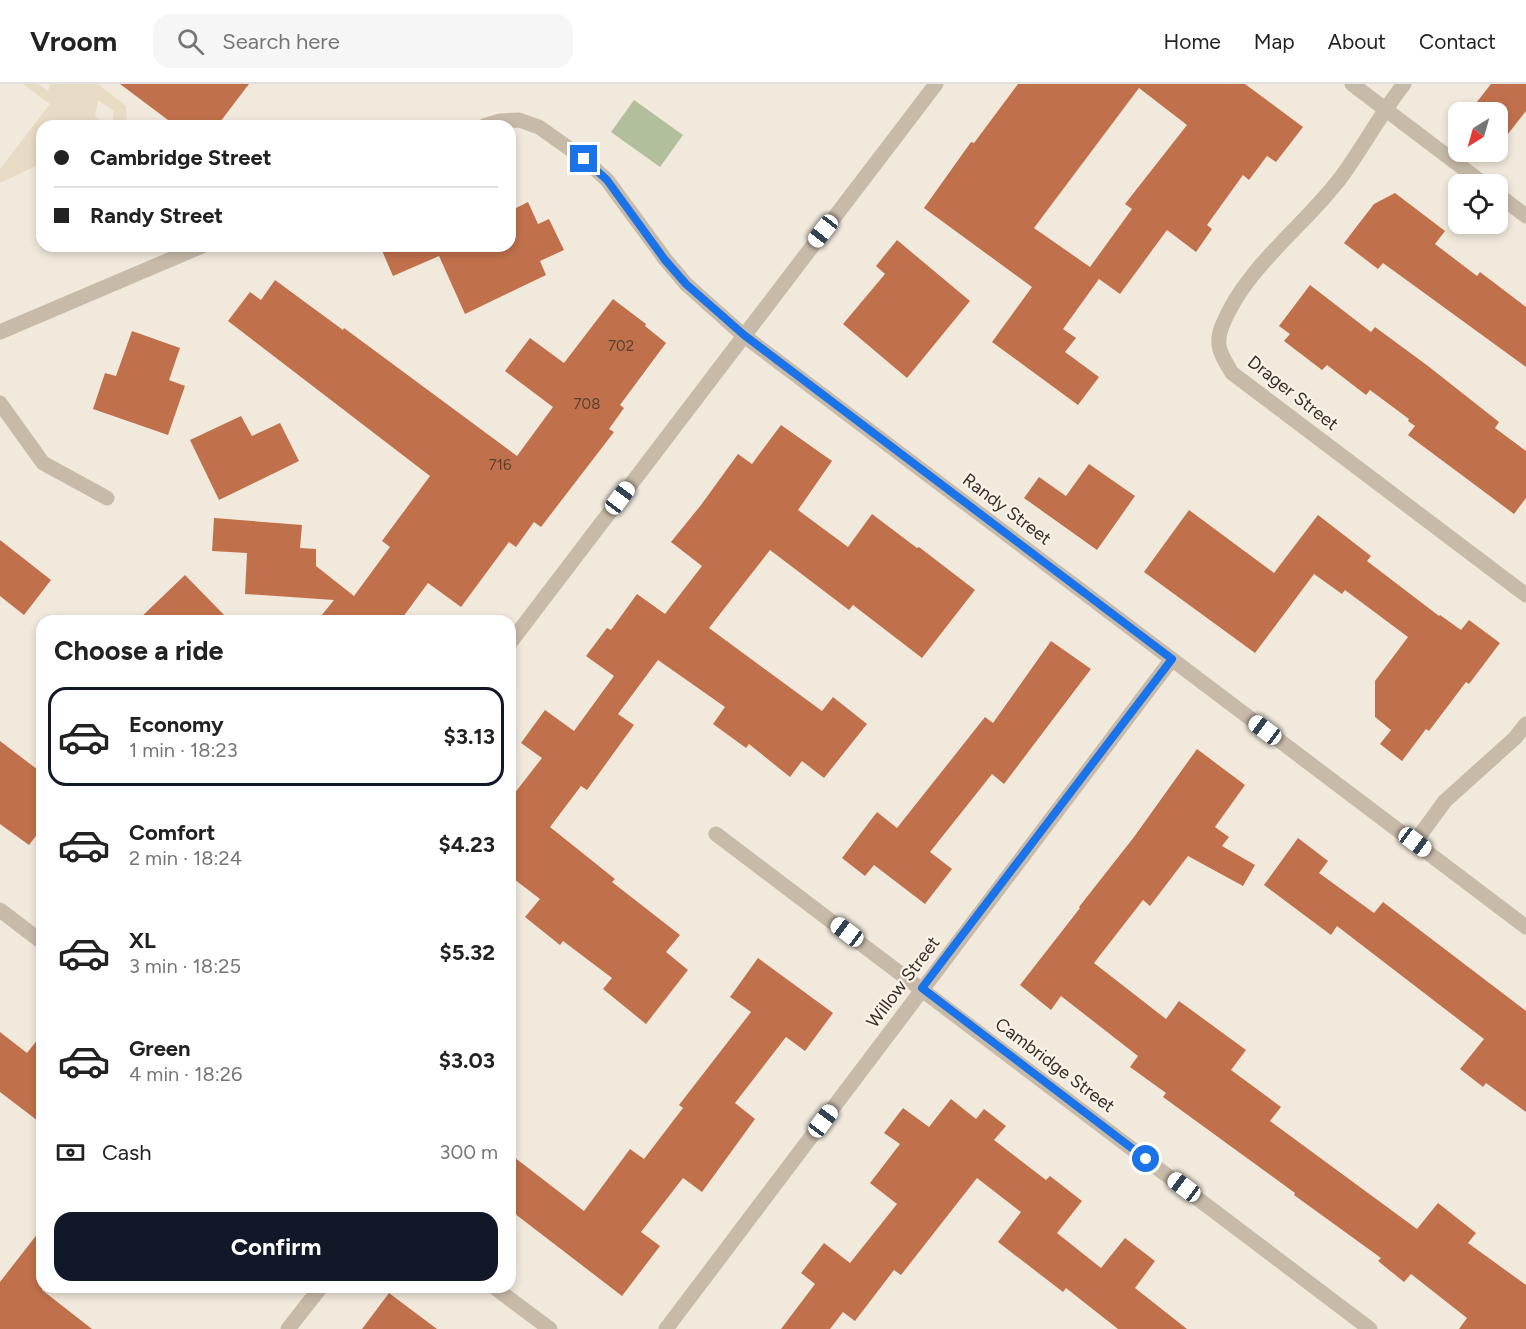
<!DOCTYPE html>
<meta charset="utf-8">
<style>
:root{--surface:#fff;--page:#f6f6f6;--text:#222;--muted:#767676;--line:#e0e0e0;--accent:#111827}
body{margin:0;font-family:Figtree,sans-serif;background:var(--page);color:var(--text);height:100vh;display:flex;flex-direction:column;font-size:22px;white-space:nowrap}
*{box-sizing:border-box;margin:0}
p{font-size:20px;color:var(--muted)}
.icon{flex:none;width:33px;height:33px;fill:none;stroke:currentColor;stroke-width:2;stroke-linecap:round;stroke-linejoin:round}
.map{position:relative;flex:1;overflow:hidden}
.details{position:absolute;left:36px;top:531px;width:480px;height:678px;display:flex;flex-direction:column;background:var(--surface);border-radius:18px;box-shadow:0 3px 9px #0003}
.details>*{flex:none}
.top-card{position:absolute;left:36px;top:36px;width:480px;height:132px;border-radius:18px;box-shadow:0 3px 9px #0003;display:grid;align-content:center;height:132px;padding:0 18px;background:var(--surface)}
.needle{width:39px;rotate:217deg}
.fabs{position:absolute;left:1448px;top:18px;display:grid;gap:12px}
.fabs a{display:grid;place-items:center;width:60px;height:60px;border-radius:12px;background:var(--surface);box-shadow:0 3px 9px #0003;font-size:30px}
.end{position:absolute;width:27px;height:27px;margin:-14px;border:8px solid #1a73e8;background:#fff;box-shadow:0 0 0 3px #fff}
.from{border-radius:50%}
.car{position:absolute;width:18px;height:36px;margin:-18px -9px;border-radius:8px;box-shadow:0 0 4px 2px #0007;background:linear-gradient(#fff 24%,#345 0 40%,#fff 0 76%,#345 0 86%,#fff 0)}
.top-card b{display:flex;align-items:center;gap:21px;height:57px;font-size:22px}
.top-card b+b{border-top:2px solid var(--line)}
.top-card i{width:15px;height:15px;background:var(--text)}
ul{padding:0;list-style:none}
li{display:flex;align-items:center;gap:18px;height:99px;margin:0 12px 9px;padding:0 6px;border:3px solid transparent;border-radius:18px}
li div{flex:1}
li b{display:block;font-size:22px}
li em{font-style:normal;font-weight:700}
li.active{border-color:var(--accent)}
li>.icon{width:54px;height:54px;stroke-width:1.5}
h2{padding:0 18px;font-size:27px;line-height:72px}
.pay{display:flex;align-items:center;gap:15px;height:66px;padding:0 18px;font-size:22px}
.pay p{margin-inline-start:auto}
.cta{display:flex;gap:12px;margin-top:auto;padding:12px 18px}
.cta a{flex:1;height:69px;border-radius:18px;background:var(--accent);color:#fff;font-size:24px;font-weight:700;line-height:69px;text-align:center}
header{display:flex;align-items:center;gap:36px;box-sizing:border-box;height:84px;padding:0 30px;background:var(--surface);border-bottom:2px solid var(--line)}
header strong{font-size:28px}
nav{display:flex;gap:33px;margin-inline-start:auto;font-size:21px}
.search{width:420px;height:54px;background:var(--page);display:flex;align-items:center;gap:15px;box-sizing:border-box;padding:0 21px;border-radius:18px;color:var(--muted);font-size:22px}
.map>svg:first-child{display:block}
.green{fill:#b1bf9d}
.plaza{fill:#e8dbc4}
.building{fill:#c0714b;fill-rule:evenodd}
.lines{fill:none;stroke-linecap:round;stroke-linejoin:round}
.minor{stroke:#c8baa9;stroke-width:15}
.route{stroke:#1a73e8;stroke-width:8}
.labels{text-anchor:middle;dominant-baseline:central;stroke-width:4.5;stroke-linejoin:round;paint-order:stroke}
.number-label{font-size:15px;fill:#583f31}
.street-label{font-size:18px;fill:#362e28;stroke:#f9f3e8}
</style>
<header>
<strong>Vroom</strong>
<div class="search"><svg class="icon" aria-label="search" viewBox="0 0 24 24"><circle cx="10" cy="10" r="6"/><path d="M15 15l6 6"/></svg>Search here</div>
<nav><a>Home</a><a>Map</a><a>About</a><a>Contact</a></nav>
</header>
<div class="map">
<svg width="1526" height="1245" viewBox="0 0 1526 1245">
<rect width="100%" height="100%" fill="#f1e9dc"/>
<path class="green" d="M634,16L683,51L660,83L611,48Z"/>
<path class="plaza" d="M23,0H38L48,7L50,0H98L126,22L127,42H112L114,27L98,16L95,32L107,42H42V79L0,99V85L50,20Z"/>
<path class="building" d="M120,0H249L217,42H176Z
M1018,0H1245L1303,43L1276,78L1267,72L1249,96L1243,91L1207,141L1212,145L1196,168L1167,146L1120,210L1099,195L1063,245L1076,254L1065,268L1099,293L1078,321L992,258L1032,203L924,124L971,58L974,59ZM1139,4L1187,41L1125,120L1132,125L1090,183L1034,144Z
M1491,0H1526V27L1497,64V28H1469Z
M1395,109L1445,147L1435,160L1477,192L1480,188L1526,223V283L1383,179L1378,185L1344,159L1374,120Z
M528,118L538,140L549,135L564,166L540,177L546,191L465,230L439,172L393,192L380,162H510V127Z
M897,156L970,217L907,294L843,240L885,190L876,182Z
M275,196L343,246L344,244L517,372L553,323L505,287L530,254L564,279L613,215L646,240L645,242L666,259L620,321L624,324L609,345L614,348L541,443L534,438L516,463L509,458L461,523L428,499L400,537H317L334,516L245,510L247,469L212,467L214,434L302,441L300,464L316,465V482L354,512L390,463L382,457L430,392L228,237L250,208L261,216Z
M1310,201L1371,248L1375,243L1428,282L1499,338L1495,344L1526,367V414L1514,430L1408,351L1415,342L1408,337L1409,335L1370,306L1366,311L1327,281L1322,286L1284,257L1290,250L1279,242Z
M132,247L180,264L169,296L185,302L168,351L93,325L105,289L116,292Z
M241,332L252,352L280,339L299,377L219,416L190,356Z
M781,341L832,377L798,426L848,463L872,430L917,464L919,463L975,506L922,574L853,521L849,526L770,466L709,544L822,627L833,613L867,640L824,694L802,677L790,693L749,660L746,664L713,640L725,623L658,576L618,630L634,641L587,706L581,702L550,743L615,795L612,798L680,851L666,868L688,886L646,940L603,905L612,894L563,857L560,861L525,833L540,815L510,792V715L542,674L521,659L545,626L574,647L614,592L586,572L607,544L611,546L637,510L665,530L702,482L671,458L701,421L738,370L752,380Z
M1089,380L1135,412L1097,466L1024,414L1039,393L1066,412Z
M1189,426L1274,489L1318,431L1371,472L1367,477L1439,532L1440,531L1461,546L1469,536L1500,559L1469,600L1466,598L1429,647L1426,645L1402,677L1380,660L1391,646L1375,633V597L1408,553L1345,506L1342,510L1314,490L1255,569L1144,488Z
M0,456L51,496L24,531L0,512Z
M185,491L230,537H137Z
M1051,557L1091,585L1004,700L992,690L930,768L952,785L925,820L874,781L865,792L842,774L877,728L897,744L985,633L993,639Z
M0,657L42,689V744L29,761L0,740Z
M1197,665L1245,701L1215,743L1229,753L1222,762L1255,781L1243,802L1188,772L1150,822L1143,816L1094,879L1166,935L1179,917L1246,966L1231,986L1281,1023L1270,1037L1417,1145L1438,1119L1476,1149L1468,1159L1526,1201V1245H1459L1467,1234L1411,1190L1404,1198L1378,1177L1381,1174L1294,1111L1295,1109L1163,1013L1166,1009L1130,983L1138,972L1061,912L1051,926L1020,901L1080,824L1079,823L1134,753Z
M1298,754L1328,777L1319,789L1374,829L1383,818L1526,927V1028L1486,999L1483,1003L1460,985L1484,955L1337,842L1331,851L1264,801Z
M758,874L833,929L805,967L786,953L735,1019L755,1035L702,1108L683,1094L641,1148L660,1162L622,1212L510,1126V1070L584,1127L630,1065L644,1075L683,1024L679,1021L751,928L730,913Z
M0,948L27,969L42,950V1040L0,1008Z
M951,1015L976,1035L984,1025L1006,1042L994,1056L1046,1096L1050,1092L1082,1117L1057,1149L1101,1184L1125,1154L1155,1177L1135,1204L1187,1245H1118L1066,1204L1063,1208L998,1158L1021,1128L977,1094L901,1191L894,1186L855,1237L843,1228L830,1245H781L815,1200L801,1189L824,1159L850,1179L897,1120L870,1099L900,1060L884,1049L903,1024L929,1043Z
M42,1144V1206L92,1245H0V1198Z
M389,1209L437,1245H362Z"/>
<g class="lines">
<path class="minor" d="M1352,0L1484,100
M1404,0C1381,29 1364,62 1342,92C1304,143 1246,182 1222,242C1214,262 1222,272 1232,289L1526,511
M484,42L500,37L519,36L539,43L584,75L607,96L665,175L686,200L743,251L1526,843
M1497,110L1526,132
M0,248L202,162
M0,319L43,379L107,414
M510,559L936,0
M716,750L1370,1245
M1415,758L1445,717L1515,654L1526,640
M0,826L42,858
M494,1203L550,1245
M288,1245L321,1203
M666,1245L1172,575"/>
</g>
<g class="lines">
<path class="route" d="M584,75L607,96L665,176L686,200L744,251L1172,575L922,904L1146,1075"/>
</g>
<g class="labels">
<g class="number-label">
<text x="621" y="262">702</text>
<text x="587" y="320">708</text>
<text x="500" y="381">716</text>
</g>
<g class="street-label">
<text transform="translate(1293 309) rotate(38)">Drager Street</text>
<text transform="translate(1007 425) rotate(37)">Randy Street</text>
<text transform="translate(903 898) rotate(-53)">Willow Street</text>
<text transform="translate(1055 981) rotate(37)">Cambridge Street</text>
</g>
</g>
</svg>
<div class="fabs">
<a><svg class="needle" viewBox="-14 -14 28 28"><path d="M0-13l5 13h-10z" fill="#e53935"/><path d="M0 13l5-13h-10z" fill="#767676"/></svg></a>
<a><svg class="icon" aria-label="locate" viewBox="0 0 24 24"><circle cx="12" cy="12" r="6"/><path d="M12 2v4M12 18v4M2 12h4M18 12h4"/></svg></a>
</div>
<i class="end from" style="left:1146px;top:1075px"></i>
<i class="end" style="left:584px;top:75px"></i>
<i class="car" style="left:823px;top:147px;rotate:218deg"></i>
<i class="car" style="left:620px;top:414px;rotate:37deg"></i>
<i class="car" style="left:1265px;top:646px;rotate:307deg"></i>
<i class="car" style="left:1415px;top:758px;rotate:127deg"></i>
<i class="car" style="left:847px;top:848px;rotate:307deg"></i>
<i class="car" style="left:823px;top:1037px;rotate:37deg"></i>
<i class="car" style="left:1184px;top:1103px;rotate:307deg"></i>
<div class="top-card">
<b><i class="from"></i>Cambridge Street</b>
<b><i></i>Randy Street</b>
</div>
<section class="details">
<h2>Choose a ride</h2>
<ul>
<li class="active"><svg class="icon" aria-label="car" viewBox="0 0 24 24"><path d="M5 17H2v-5l4-1 3-4h7l3 4 3 1v5h-3M9 17h6M6 11h13"/><circle cx="7" cy="17" r="2"/><circle cx="17" cy="17" r="2"/></svg><div><b>Economy</b><p>1 min · 18:23</p></div><em>$3.13</em></li>
<li><svg class="icon" aria-label="car" viewBox="0 0 24 24"><path d="M5 17H2v-5l4-1 3-4h7l3 4 3 1v5h-3M9 17h6M6 11h13"/><circle cx="7" cy="17" r="2"/><circle cx="17" cy="17" r="2"/></svg><div><b>Comfort</b><p>2 min · 18:24</p></div><em>$4.23</em></li>
<li><svg class="icon" aria-label="car" viewBox="0 0 24 24"><path d="M5 17H2v-5l4-1 3-4h7l3 4 3 1v5h-3M9 17h6M6 11h13"/><circle cx="7" cy="17" r="2"/><circle cx="17" cy="17" r="2"/></svg><div><b>XL</b><p>3 min · 18:25</p></div><em>$5.32</em></li>
<li><svg class="icon" aria-label="car" viewBox="0 0 24 24"><path d="M5 17H2v-5l4-1 3-4h7l3 4 3 1v5h-3M9 17h6M6 11h13"/><circle cx="7" cy="17" r="2"/><circle cx="17" cy="17" r="2"/></svg><div><b>Green</b><p>4 min · 18:26</p></div><em>$3.03</em></li>
</ul>
<div class="pay"><svg class="icon" aria-label="cash" viewBox="0 0 24 24"><path d="M3 7h18v10H3z"/><circle cx="12" cy="12" r="2"/></svg>Cash<p>300 m</p></div>
<div class="cta"><a>Confirm</a></div>
</section>
</div>
